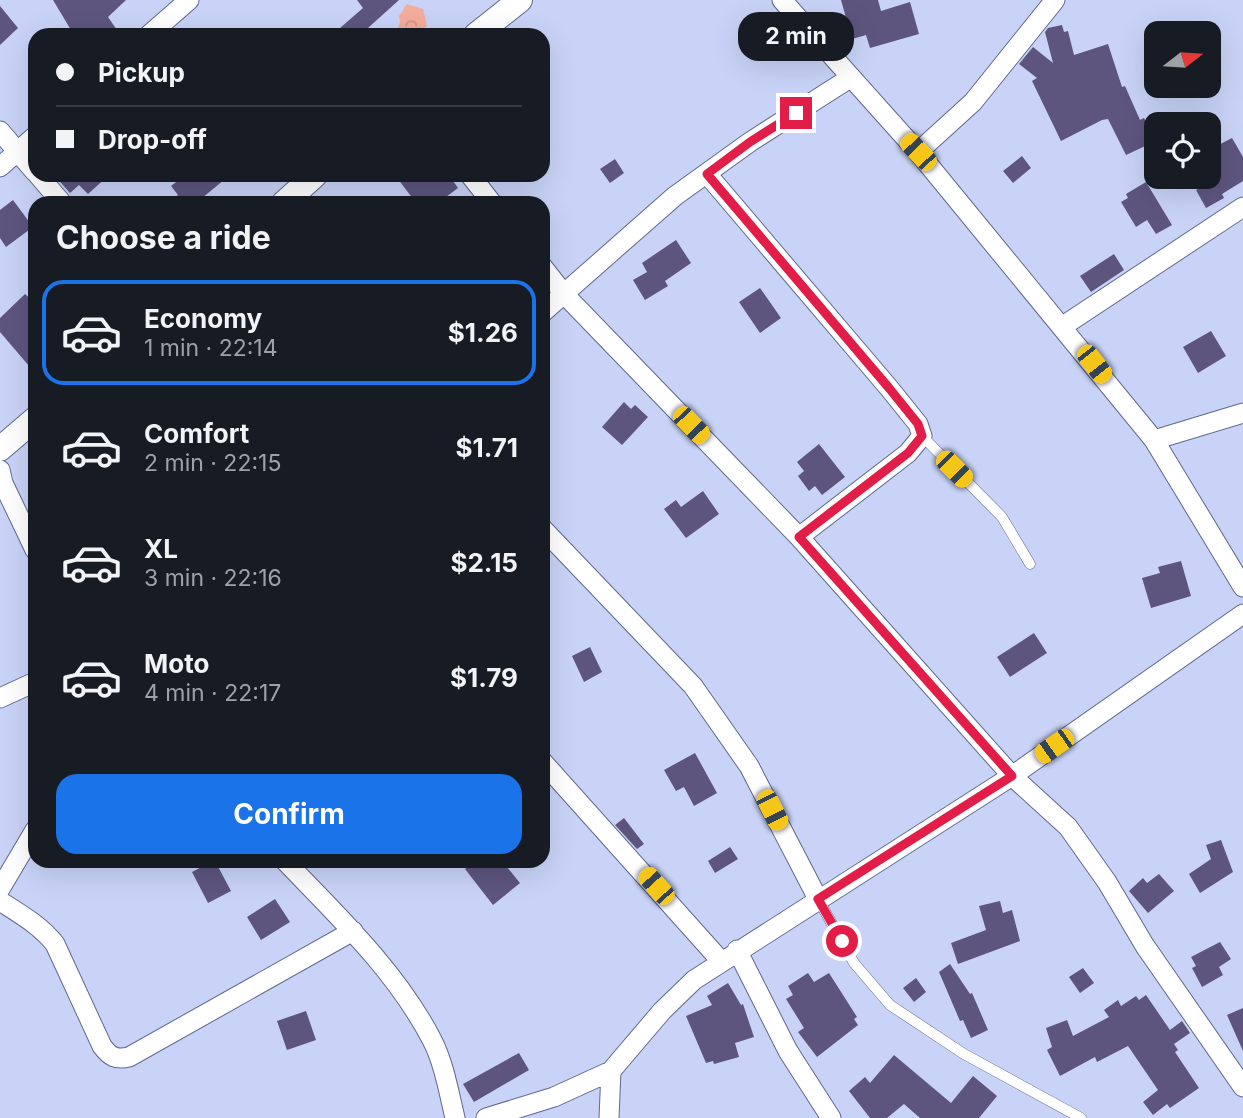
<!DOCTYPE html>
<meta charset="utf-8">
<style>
:root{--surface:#171b24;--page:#20242c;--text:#f1f3f6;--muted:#9ea1a6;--line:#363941;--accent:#1a73e8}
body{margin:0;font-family:Inter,sans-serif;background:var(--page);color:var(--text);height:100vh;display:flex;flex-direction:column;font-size:26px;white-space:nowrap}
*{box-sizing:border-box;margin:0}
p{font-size:23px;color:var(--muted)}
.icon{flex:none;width:38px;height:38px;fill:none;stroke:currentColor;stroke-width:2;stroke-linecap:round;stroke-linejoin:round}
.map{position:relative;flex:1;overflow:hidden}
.panel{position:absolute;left:28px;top:196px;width:522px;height:672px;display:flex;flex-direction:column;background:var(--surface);border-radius:21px;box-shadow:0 7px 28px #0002}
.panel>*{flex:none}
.banner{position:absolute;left:28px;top:28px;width:522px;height:154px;border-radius:21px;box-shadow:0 7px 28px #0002;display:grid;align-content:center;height:154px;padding:0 28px;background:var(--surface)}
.needle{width:46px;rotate:73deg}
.controls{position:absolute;left:1144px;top:21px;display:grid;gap:14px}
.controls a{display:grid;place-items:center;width:77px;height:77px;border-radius:14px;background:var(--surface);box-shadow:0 7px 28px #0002;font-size:35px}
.end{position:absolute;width:32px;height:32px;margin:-16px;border:9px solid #e11d48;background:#fff;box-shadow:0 0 0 4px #fff}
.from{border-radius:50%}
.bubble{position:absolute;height:49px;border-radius:21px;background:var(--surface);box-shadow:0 7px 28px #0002;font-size:23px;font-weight:700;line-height:49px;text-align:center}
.car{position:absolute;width:21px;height:42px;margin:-21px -10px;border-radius:9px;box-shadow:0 0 5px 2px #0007;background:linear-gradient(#f5c518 24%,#345 0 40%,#f5c518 0 76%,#345 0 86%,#f5c518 0)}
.banner b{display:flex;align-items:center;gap:24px;height:66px;font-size:26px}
.banner b+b{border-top:2px solid var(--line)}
.banner i{width:18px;height:18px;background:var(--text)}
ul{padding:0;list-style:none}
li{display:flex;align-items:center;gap:21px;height:105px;margin:0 14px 10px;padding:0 14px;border:4px solid transparent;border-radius:21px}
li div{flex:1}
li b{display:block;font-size:26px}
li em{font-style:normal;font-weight:700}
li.active{border-color:var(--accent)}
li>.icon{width:63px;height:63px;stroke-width:1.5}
h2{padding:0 28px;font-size:32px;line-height:84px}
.cta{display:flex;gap:14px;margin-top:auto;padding:14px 28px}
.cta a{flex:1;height:80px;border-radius:21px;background:var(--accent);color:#fff;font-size:28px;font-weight:700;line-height:80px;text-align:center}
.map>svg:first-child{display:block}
.forest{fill:url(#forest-crowns)}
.building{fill:#5d557e}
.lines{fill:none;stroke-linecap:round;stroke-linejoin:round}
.service-casing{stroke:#5e6991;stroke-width:11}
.minor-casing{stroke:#5e6991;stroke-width:21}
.tertiary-casing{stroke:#5e6991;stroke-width:26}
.service{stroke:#fff;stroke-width:10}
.minor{stroke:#fff;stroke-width:19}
.tertiary{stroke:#fff;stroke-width:24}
.route{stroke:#e11d48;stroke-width:9}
</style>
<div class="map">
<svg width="1243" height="1118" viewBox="0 0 1243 1118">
<defs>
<pattern id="forest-crowns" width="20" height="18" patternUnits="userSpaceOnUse" patternTransform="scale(1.75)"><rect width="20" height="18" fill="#f4ac9d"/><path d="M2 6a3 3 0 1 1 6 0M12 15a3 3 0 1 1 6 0" fill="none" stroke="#d19488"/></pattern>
</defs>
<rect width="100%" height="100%" fill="#c8d3f7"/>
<path class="forest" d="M407,4L423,9L427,26L414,35H395L400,22L399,16Z"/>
<path class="building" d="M53,0H126L108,17L117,30L110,35H74Z
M357,0H399L368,28L374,35H332L363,8Z
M841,0H878L881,11L910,2L919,34L870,48L866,35L852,39Z
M0,6L18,28L0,45Z
M1062,25L1064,32L1068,31L1074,55L1108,44L1122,87L1125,86L1140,120L1144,118L1156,141L1126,155L1108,119L1102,120L1061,141L1032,81L1037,78L1019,64L1033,47L1053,63L1045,32L1048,28Z
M1232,138L1243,157V181L1222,194L1224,198L1206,208L1196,190L1218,178L1209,162V150Z
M1022,156L1031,168L1013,183L1003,171Z
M615,159L624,173L610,183L600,169Z
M54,175H109L88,194L79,185L70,193Z
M185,175H230L196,203H167L178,195L171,186Z
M395,175H449L458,188L438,203H416Z
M1146,182L1172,225L1156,234L1147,220L1136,227L1121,202L1128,198L1126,194Z
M13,200L33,227L6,247L0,238V210Z
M676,240L691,263L665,281L668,286L645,300L633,280L647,272L642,263Z
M1114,254L1124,270L1091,292L1080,276Z
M760,288L781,318L760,333L739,302Z
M25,294L35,303V373L0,332V318Z
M1211,331L1226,356L1198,373L1183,347Z
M624,402L631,409L635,405L648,417L622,445L602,427Z
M819,444L845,477L822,495L815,486L809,491L798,476L804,471L797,462Z
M703,491L719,514L686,538L664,509L676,500L681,507Z
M1181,561L1191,596L1151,608L1142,578L1160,573L1158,567Z
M1034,633L1047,653L1010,677L997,657Z
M590,647L602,672L584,682L572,656Z
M695,753L717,793L694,806L684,787L676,791L664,770Z
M624,818L644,844L637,849L615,825Z
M1221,840L1233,872L1200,893L1189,874L1211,859L1206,845Z
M730,847L738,859L715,873L708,861Z
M213,861H215L231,891L208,903L192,872Z
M475,861H502L520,883L493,905L465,869Z
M1159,874L1174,891L1148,913L1129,891L1143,878L1147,883Z
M275,899L290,922L261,940L247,917Z
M1000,901L1003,913L1012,910L1020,941L958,964L951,943L986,930L979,906Z
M1220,942L1231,959L1219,967L1223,975L1202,987L1192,968L1196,966L1191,957Z
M950,964L970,994L972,993L988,1030L971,1038L963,1020L960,1021L939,972Z
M1083,968L1094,983L1080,993L1069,977Z
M808,973L814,982L829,973L857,1017L854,1019L858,1025L817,1057L798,1032L804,1028L786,999L793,995L788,986Z
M916,978L926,992L914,1002L903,988Z
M728,983L741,1005L743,1004L754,1037L735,1043L739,1057L714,1064L713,1061L706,1063L686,1016L712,1005L707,996Z
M1146,995L1170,1030L1182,1021L1190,1033L1174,1044L1178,1050L1175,1052L1199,1088L1170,1108L1167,1104L1153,1115L1143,1102L1158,1090L1128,1046L1097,1062L1095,1057L1060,1076L1047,1050L1052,1047L1046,1028L1067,1020L1073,1036L1109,1017L1104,1010L1118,1000L1121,1006L1136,996L1139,1000Z
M1243,1008V1051L1227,1015Z
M306,1011L316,1040L287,1050L277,1021Z
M519,1053L529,1070L474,1102L463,1084Z
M894,1055L951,1103L973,1076L997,1096L979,1118H920L904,1104L887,1118H870L849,1091L865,1077L870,1083Z"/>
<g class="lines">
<g class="service-casing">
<path id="service" d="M922,436L1002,517L1030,564
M818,899L854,963L890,1005L964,1054L1081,1118"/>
</g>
<g class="minor-casing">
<path id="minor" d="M782,0L918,152L1154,440L1243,587
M149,35L189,0
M0,131L35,172
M918,152L973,102L1055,0
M0,167L35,136
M707,174L889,388L918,424L922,436L908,453L799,537
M38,175L62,203
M470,175L492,203
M542,266L564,294L799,537L1012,776L1068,827L1107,882L1145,946L1243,1087
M542,313L675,196L750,142L850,78
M1063,326L1243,207
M1154,440L1243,413
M0,470L3,483L35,550
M542,528L693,686L749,766L818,899
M0,698L35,682
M542,761L721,961
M285,861C337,915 397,972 432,1040C444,1063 449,1093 455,1118
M0,889L35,830
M0,901C20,914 40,925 55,944L102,1046C110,1057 116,1060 129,1057L353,931
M737,950L788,1051L831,1118
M486,1118L554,1097L611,1071L662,1011L694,980L1012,776L1243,614
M609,1118L611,1071"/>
</g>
<g class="tertiary-casing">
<path id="tertiary" d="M476,35L520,0
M284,203L315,175
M0,449L35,419"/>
</g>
<use href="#service" class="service"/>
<use href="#minor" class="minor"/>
<use href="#tertiary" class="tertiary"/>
</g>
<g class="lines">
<path class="route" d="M796,113L750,142L707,174L889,388L918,424L922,436L908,453L799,537L1012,776L818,899L842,941"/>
</g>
</svg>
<div class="controls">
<a><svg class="needle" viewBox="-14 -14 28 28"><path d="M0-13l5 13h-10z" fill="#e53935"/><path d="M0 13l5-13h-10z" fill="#9ea1a6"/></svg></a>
<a><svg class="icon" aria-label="locate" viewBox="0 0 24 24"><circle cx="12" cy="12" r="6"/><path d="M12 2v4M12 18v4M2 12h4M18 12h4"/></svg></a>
</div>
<i class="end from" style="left:842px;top:941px"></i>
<i class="end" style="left:796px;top:113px"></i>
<div class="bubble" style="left:738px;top:12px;width:116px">2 min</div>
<i class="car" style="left:918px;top:152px;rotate:317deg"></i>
<i class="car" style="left:1094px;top:364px;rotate:142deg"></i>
<i class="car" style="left:691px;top:425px;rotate:136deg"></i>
<i class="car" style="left:954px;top:469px;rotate:135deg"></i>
<i class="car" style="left:1054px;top:746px;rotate:235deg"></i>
<i class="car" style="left:772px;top:810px;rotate:153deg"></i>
<i class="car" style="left:656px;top:886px;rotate:318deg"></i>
<div class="banner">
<b><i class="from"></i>Pickup</b>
<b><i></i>Drop-off</b>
</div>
<section class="panel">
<h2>Choose a ride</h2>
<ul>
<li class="active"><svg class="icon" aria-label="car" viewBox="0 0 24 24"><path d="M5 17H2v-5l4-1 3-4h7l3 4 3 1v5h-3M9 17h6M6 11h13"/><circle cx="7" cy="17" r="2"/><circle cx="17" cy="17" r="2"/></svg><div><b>Economy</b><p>1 min · 22:14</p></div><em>$1.26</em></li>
<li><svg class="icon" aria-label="car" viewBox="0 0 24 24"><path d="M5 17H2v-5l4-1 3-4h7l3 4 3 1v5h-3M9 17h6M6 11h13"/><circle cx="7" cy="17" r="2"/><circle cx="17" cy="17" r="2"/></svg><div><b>Comfort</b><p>2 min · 22:15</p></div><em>$1.71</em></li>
<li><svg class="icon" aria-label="car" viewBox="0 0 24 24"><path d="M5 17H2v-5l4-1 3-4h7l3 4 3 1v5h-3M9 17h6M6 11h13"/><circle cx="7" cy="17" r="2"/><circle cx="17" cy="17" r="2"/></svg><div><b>XL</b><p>3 min · 22:16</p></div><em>$2.15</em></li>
<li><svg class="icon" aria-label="car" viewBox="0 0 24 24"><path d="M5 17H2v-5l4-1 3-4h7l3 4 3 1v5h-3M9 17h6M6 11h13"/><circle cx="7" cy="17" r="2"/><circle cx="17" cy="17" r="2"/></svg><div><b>Moto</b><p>4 min · 22:17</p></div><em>$1.79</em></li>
</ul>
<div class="cta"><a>Confirm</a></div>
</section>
</div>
